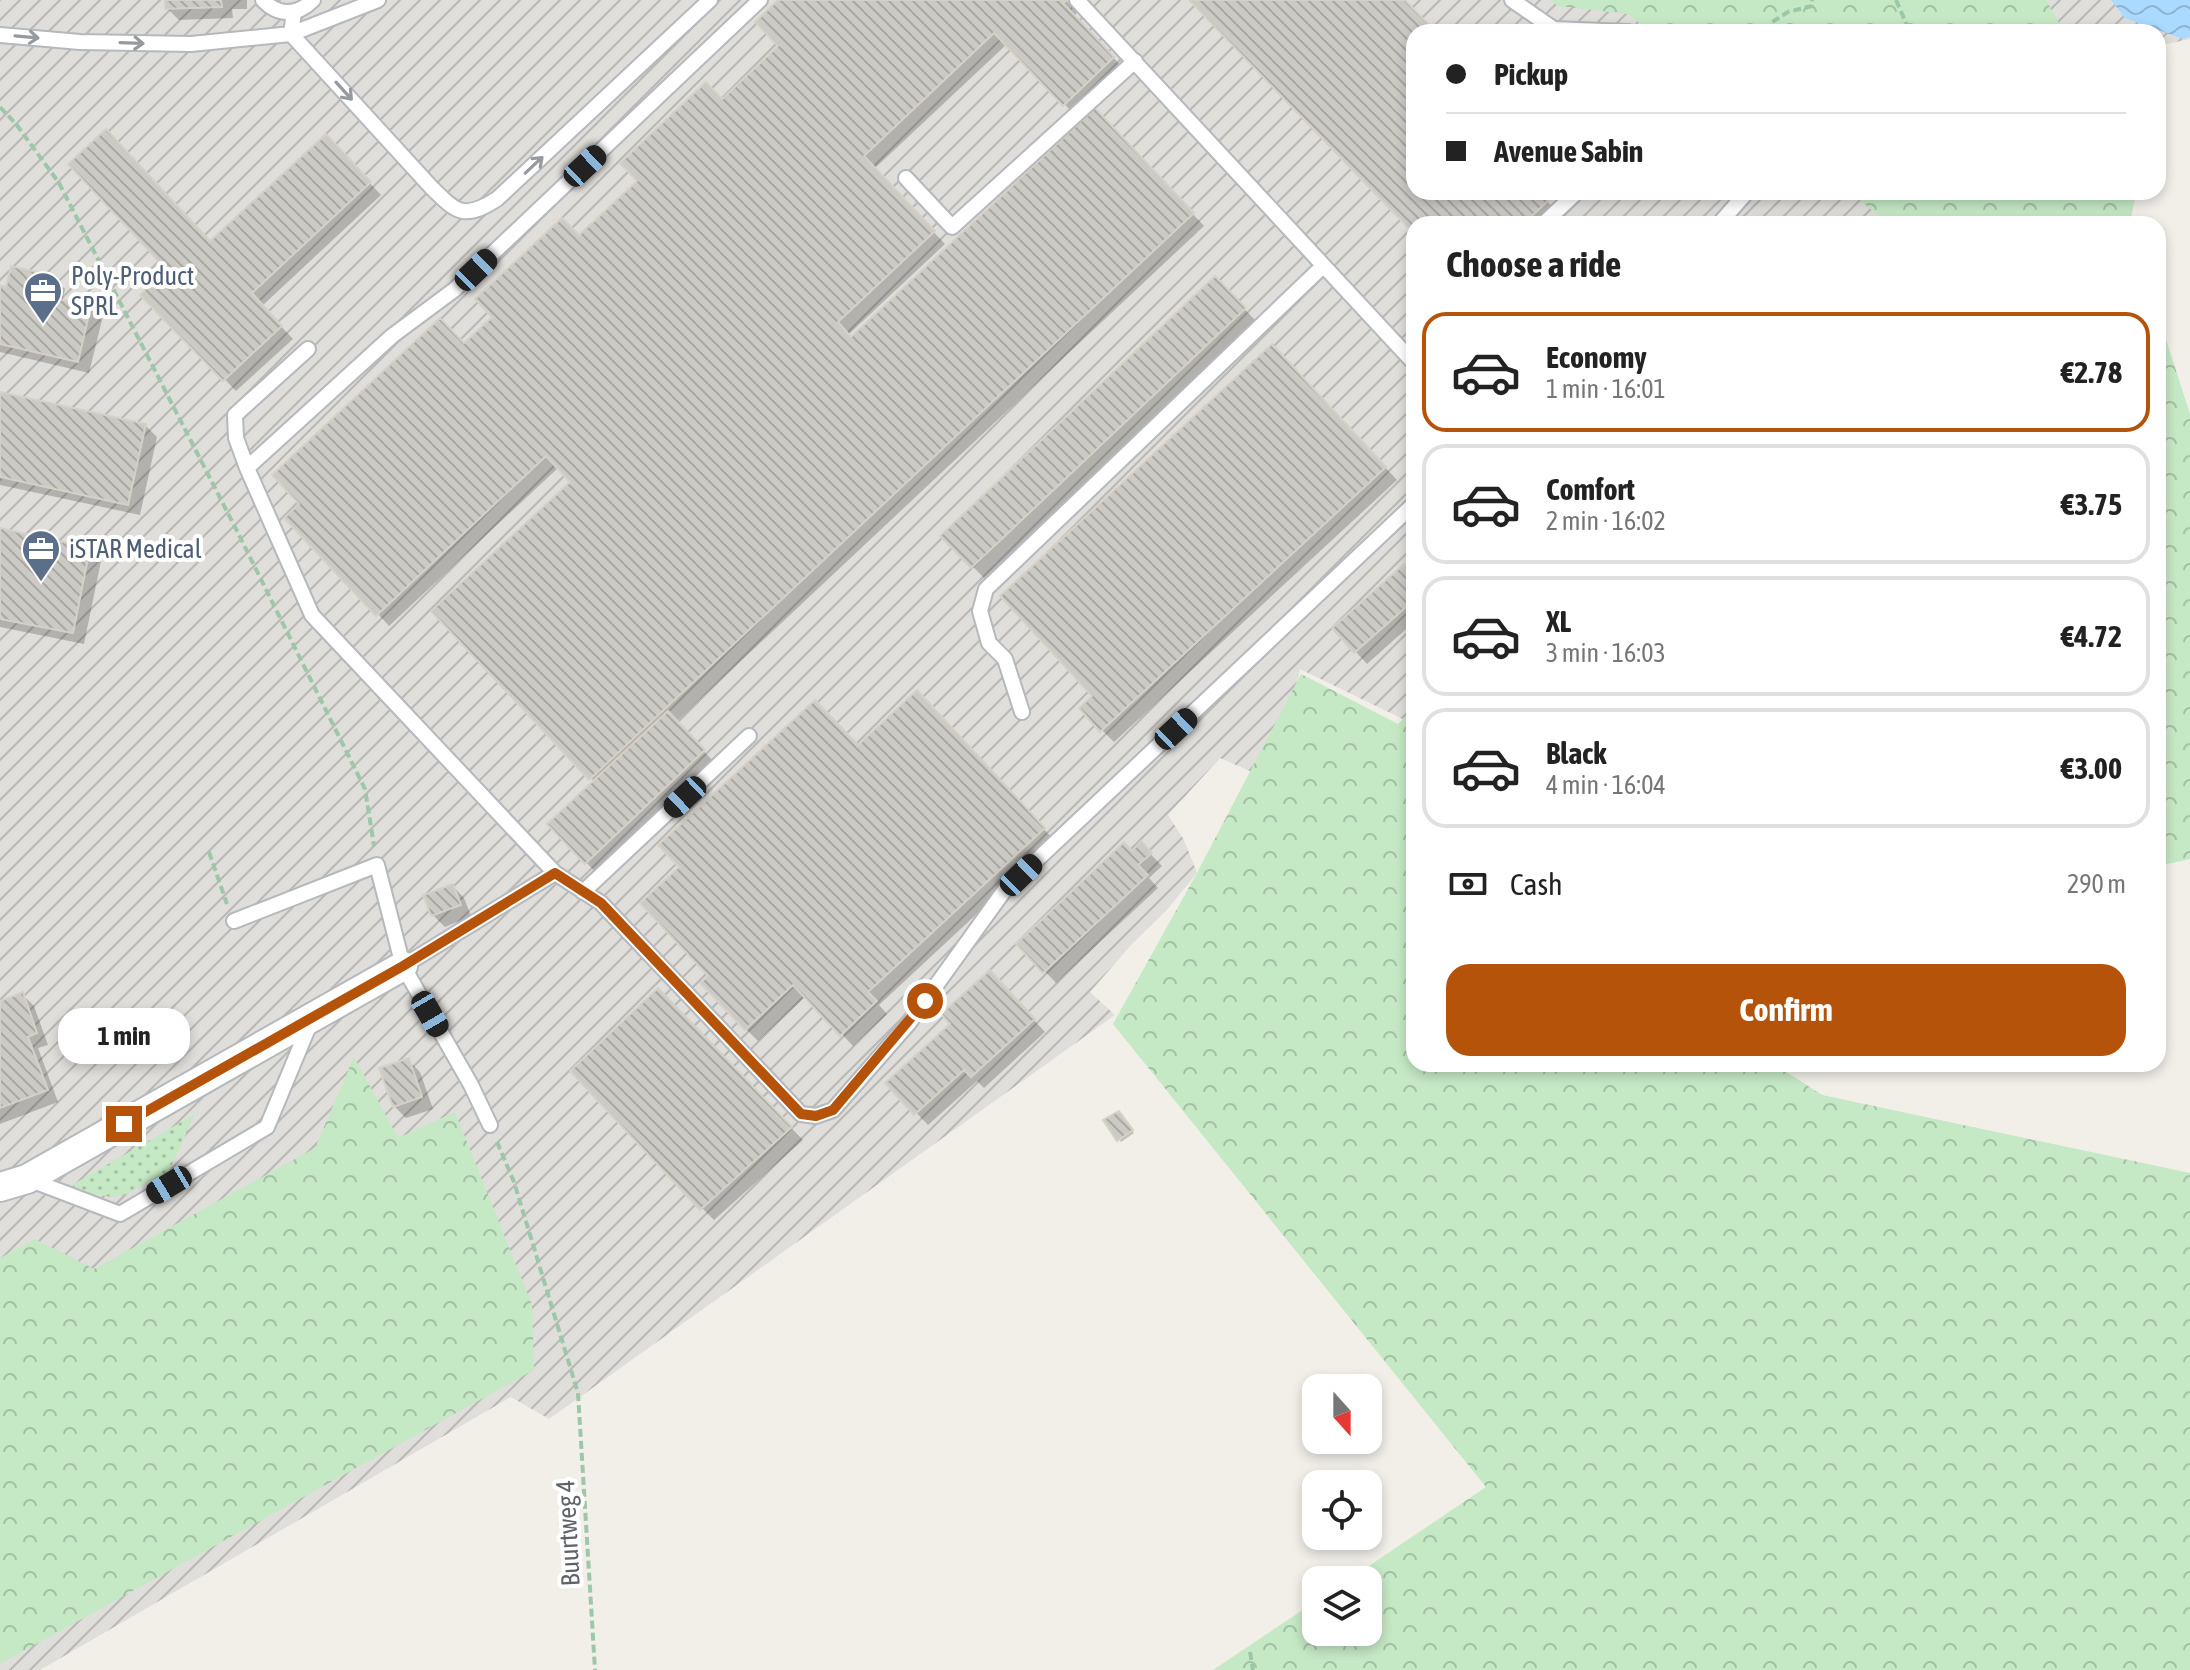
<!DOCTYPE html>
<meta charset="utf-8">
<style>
:root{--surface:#fff;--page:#f2f2f2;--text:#222;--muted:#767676;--line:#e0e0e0;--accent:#b45309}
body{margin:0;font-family:"Asap Condensed",sans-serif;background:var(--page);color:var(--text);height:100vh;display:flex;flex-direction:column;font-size:30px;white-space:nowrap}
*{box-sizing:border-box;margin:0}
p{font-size:26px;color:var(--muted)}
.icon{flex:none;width:44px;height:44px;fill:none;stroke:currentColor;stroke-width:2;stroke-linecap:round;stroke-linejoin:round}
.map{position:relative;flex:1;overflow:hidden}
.panel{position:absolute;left:1406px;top:216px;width:760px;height:856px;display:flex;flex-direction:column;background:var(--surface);border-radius:24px;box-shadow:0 4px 12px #0003}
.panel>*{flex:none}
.banner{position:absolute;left:1406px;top:24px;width:760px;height:176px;border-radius:24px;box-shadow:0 4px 12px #0003;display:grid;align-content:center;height:176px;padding:0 40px;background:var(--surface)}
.needle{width:52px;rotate:159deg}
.tools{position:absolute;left:1302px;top:1374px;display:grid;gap:16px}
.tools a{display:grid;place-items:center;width:80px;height:80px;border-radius:16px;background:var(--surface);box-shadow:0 4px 12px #0003;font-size:40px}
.end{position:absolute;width:36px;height:36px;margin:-18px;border:10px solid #b45309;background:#fff;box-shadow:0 0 0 4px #fff}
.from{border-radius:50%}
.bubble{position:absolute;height:56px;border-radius:24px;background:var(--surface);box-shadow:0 4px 12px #0003;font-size:26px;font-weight:700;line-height:56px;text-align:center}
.car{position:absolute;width:24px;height:48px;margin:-24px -12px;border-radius:10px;box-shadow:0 0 6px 2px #0007;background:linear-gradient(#222 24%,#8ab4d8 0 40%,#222 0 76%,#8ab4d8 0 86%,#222 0)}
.banner b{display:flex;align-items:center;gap:28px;height:76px;font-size:30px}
.banner b+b{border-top:2px solid var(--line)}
.banner i{width:20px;height:20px;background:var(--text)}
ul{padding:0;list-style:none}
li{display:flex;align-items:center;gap:24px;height:120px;margin:0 16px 12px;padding:0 24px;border:4px solid var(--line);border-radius:24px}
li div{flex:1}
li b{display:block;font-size:30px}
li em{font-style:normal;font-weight:700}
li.selected{border-color:var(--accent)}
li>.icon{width:72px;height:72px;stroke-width:1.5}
h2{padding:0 40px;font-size:36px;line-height:96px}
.pay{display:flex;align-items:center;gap:20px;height:88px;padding:0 40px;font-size:30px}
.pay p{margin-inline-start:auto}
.primary-button{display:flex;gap:16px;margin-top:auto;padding:16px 40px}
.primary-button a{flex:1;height:92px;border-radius:24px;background:var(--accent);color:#fff;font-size:32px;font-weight:700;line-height:92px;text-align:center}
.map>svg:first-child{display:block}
.industrial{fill:url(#industrial-furrows)}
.grass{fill:url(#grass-dots)}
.forest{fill:url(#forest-crowns)}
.water{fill:url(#water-waves)}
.shadow{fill:#0003}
.building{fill:url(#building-back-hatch);stroke:#d6d1c6;stroke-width:2}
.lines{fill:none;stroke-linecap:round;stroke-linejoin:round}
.service-casing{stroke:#b5b8bc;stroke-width:18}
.minor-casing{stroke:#b5b8bc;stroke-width:32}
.path{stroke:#9cc7a9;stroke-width:4;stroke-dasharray:8 4;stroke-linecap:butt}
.service{stroke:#fff;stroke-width:14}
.minor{stroke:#fff;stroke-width:28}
.oneway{stroke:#979a9d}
.route{stroke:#b45309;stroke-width:10}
.labels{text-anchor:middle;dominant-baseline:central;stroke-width:8;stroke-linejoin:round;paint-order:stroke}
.service-label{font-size:26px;fill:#4e5e75;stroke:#fff;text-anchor:start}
.street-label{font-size:26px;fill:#5f6368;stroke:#fff}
</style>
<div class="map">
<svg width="2190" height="1670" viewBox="0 0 2190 1670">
<defs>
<pattern id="industrial-furrows" width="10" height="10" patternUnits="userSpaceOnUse" patternTransform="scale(2)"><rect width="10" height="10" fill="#e0deda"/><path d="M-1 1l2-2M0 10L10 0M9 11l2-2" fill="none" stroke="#b9b8b5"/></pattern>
<pattern id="grass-dots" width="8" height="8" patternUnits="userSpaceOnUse" patternTransform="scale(2)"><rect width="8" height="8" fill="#c5e8c5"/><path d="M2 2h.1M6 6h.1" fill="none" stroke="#a3c0a4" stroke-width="1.8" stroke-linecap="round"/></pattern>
<pattern id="forest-crowns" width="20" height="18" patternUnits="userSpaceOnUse" patternTransform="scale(2)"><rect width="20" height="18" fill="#c5e8c5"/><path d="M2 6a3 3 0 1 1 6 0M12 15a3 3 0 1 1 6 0" fill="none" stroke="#a3c0a4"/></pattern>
<pattern id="water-waves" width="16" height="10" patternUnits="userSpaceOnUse" patternTransform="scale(2)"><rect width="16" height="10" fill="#aadaff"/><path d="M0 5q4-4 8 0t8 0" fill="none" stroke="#8eb4d2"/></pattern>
<pattern id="building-back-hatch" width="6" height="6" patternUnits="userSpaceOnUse" patternTransform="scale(2)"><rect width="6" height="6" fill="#cccac5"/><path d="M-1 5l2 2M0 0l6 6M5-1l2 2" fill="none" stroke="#a9a8a4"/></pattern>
</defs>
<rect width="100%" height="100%" fill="#f1efe8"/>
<path class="industrial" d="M0,0H2190V39L2158,46V32H1414V192H1916L1878,224H1414L1413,724L1300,669L1275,782L1220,758L1168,815L1184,840L1197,873L1166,911L1132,944L1090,992L1115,1015L549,1419L511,1397L40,1670H0Z"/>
<path class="grass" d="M195,1114L169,1171L125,1195L113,1197L91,1194L72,1185Z"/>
<path class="forest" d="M1551,0H2046L2064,32H1651L1628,14L1558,6Z
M1850,192H2136L2130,224H1874L1880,217Z
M2158,315L2190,414V859L2158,866Z
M1301,674L1398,724L1414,708V1064H1774L1822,1095L2190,1173V1670H1213L1316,1601V1632H1368V1580H1348L1486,1487L1113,1024L1197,873Z
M354,1057L398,1138L455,1112L532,1305L534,1370L0,1664V1258L35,1239L94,1269L315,1148Z"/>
<path class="water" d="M2111,0H2190V37L2183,39L2125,18Z"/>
<path class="shadow" d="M167,0H247V9H232L233,18L179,20L167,8Z
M781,0H1066L1077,13L1074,16L1125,70L1076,116L1007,44L874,169L945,244L848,335L852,339L1107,122L1204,226L676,722L716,764L598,875L550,824L595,782L434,612L573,482L559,467L389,626L378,614L464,345L781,46Z
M1192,0H1403L1434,32H1414V192H1547L1543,196L1558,214L1547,224H1414V231Z
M337,148L381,195L262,306L293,339L236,391L143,295Z
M53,277L65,289L62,302L90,308L102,320L89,373L0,352V288L8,289Z
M1215,279L1256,321L984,578L943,536Z
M1284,358L1397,480L1114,742L1102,730L1095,696Z
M0,394L145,425L157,437L140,515L0,485Z
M0,531L89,549L101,561L84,644L0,627Z
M1414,577V622L1367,664L1335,629Z
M928,705L1055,841L879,1005L887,1014L853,1046L806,996L758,1041L746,1029L858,748Z
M1141,844L1162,866L1149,878L1158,888L1056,983L1019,944Z
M453,886L464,898L471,916L445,927L433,915Z
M1002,985L1045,1032L984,1088L977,1081L928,1125L888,1083Z
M658,991L803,1140L714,1220L702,1208Z
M22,994L34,1006L48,1045L38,1048L58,1102L0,1124V1003Z
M408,1060L420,1072L433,1109L406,1118L394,1106Z
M1121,1115L1134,1133L1121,1142L1106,1121Z"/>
<path class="building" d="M165,0H221L222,7L165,9Z
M778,0H1067L1063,3L1114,57L1063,106L994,33L864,156L935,231L838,322L851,337L1095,108L1194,213L589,780L431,611L570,482L546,456L376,616L284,518L299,504L272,475L440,318L464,343L492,317L475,299L562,218L579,235L637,181L620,163L706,82L722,99L778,46L755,22Z
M1189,0H1405L1436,32H1414V192H1540L1548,201L1523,224H1414V234Z
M106,129L210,241L326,134L371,182L252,293L282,326L223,381L140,295L165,268L68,164Z
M11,266L54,276L49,297L91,306L78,362L0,344V285L6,287Z
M1215,276L1246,308L971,568L940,536Z
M1272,344L1386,467L1100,732L1079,708L1092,696L1000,596Z
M0,392L146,424L128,505L0,477Z
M0,528L90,548L73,633L0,619Z
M1404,564L1414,575V600L1354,653L1332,628Z
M917,690L1045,828L868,992L877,1001L840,1036L793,985L745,1030L700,983L708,976L640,903L679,867L658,845L815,700L858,745Z
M668,711L705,750L585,864L547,824Z
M1141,841L1152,853L1138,865L1148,875L1043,973L1016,944L1124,842L1132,851Z
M453,884L461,905L431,916L423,895Z
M990,970L1035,1019L971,1077L964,1070L914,1115L885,1083L950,1024L941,1014Z
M658,988L792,1127L700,1210L570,1071Z
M23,992L37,1033L28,1037L48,1090L0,1108V1001Z
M409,1058L422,1097L393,1107L379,1068Z
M1119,1111L1133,1130L1117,1141L1103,1120Z"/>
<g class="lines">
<g class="service-casing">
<path id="service" d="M263,0C278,16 297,16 313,0
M1077,0L1414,363
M1512,0L1558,32
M294,12L291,34L431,187C457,213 464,220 497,199L710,0
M1553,29L1629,32
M0,35L80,42L191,44L291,34L378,0
M906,178L952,227L1135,61
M1543,224L1577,192
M1719,224L1747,192
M308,349L235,415L236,438L247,468L312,615L555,873L601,903L801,1114L816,1116L833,1110L909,1023L1004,891L1414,504
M247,468L392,336L454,290L760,0
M1022,712L1005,659L989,643L980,611L986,589L1323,266
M583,892L749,736
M234,921L377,865L403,966L471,1085L490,1125
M403,966L555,873
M28,1179L120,1214L267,1127L311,1021"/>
</g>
<g class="minor-casing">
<path id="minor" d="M0,1187L27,1179L403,966"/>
</g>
<path class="path" d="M1896,0L1906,23L1905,32
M1770,32L1769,24L1788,12L1812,6V0
M0,107L16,124L59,183L237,531L365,789L374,846
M209,852L227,904
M497,1142L514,1182L578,1393L595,1670
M1250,1652L1253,1670"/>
<use href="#service" class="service"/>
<use href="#minor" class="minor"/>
</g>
<defs><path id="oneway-shaft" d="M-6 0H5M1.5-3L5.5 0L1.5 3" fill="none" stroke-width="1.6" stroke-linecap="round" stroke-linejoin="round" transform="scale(2)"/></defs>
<g class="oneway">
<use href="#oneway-shaft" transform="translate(27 37) rotate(5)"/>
<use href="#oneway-shaft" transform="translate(132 43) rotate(2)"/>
<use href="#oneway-shaft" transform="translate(344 91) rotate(48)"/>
<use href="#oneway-shaft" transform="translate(534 165) rotate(-43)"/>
</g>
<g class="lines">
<path class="route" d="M124,1124L403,966L555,873L601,903L801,1114L816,1116L833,1110L925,1001"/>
</g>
<defs>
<g id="office-pin" transform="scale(2)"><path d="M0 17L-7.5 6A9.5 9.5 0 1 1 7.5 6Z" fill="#5c6f8a" stroke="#fff"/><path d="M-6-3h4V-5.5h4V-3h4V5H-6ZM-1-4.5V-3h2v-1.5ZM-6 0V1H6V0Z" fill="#fff"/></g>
</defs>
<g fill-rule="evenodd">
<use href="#office-pin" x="43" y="291"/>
<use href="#office-pin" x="41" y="549"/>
</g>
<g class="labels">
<g class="service-label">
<text x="71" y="276">Poly-Product<tspan x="71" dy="30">SPRL</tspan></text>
<text x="69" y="549">iSTAR Medical</text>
</g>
<g class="street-label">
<text transform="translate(568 1533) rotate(-93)">Buurtweg 4</text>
</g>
</g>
</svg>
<div class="tools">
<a><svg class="needle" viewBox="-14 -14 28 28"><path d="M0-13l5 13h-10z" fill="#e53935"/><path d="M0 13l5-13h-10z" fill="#767676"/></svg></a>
<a><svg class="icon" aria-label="locate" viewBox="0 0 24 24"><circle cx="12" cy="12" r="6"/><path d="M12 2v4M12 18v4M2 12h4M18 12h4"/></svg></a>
<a><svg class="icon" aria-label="layers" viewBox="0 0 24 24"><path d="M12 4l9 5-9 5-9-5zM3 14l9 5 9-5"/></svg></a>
</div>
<i class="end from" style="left:925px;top:1001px"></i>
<i class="end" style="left:124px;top:1124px"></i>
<div class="bubble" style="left:58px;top:1008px;width:132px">1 min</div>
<i class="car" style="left:585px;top:166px;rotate:47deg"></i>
<i class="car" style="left:476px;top:270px;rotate:46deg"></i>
<i class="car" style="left:1176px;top:729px;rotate:47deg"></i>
<i class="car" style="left:685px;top:797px;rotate:227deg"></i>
<i class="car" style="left:1021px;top:875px;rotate:46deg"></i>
<i class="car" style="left:430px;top:1014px;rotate:150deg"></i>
<i class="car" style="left:169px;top:1185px;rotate:239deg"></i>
<div class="banner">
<b><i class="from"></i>Pickup</b>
<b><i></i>Avenue Sabin</b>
</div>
<section class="panel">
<h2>Choose a ride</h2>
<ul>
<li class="selected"><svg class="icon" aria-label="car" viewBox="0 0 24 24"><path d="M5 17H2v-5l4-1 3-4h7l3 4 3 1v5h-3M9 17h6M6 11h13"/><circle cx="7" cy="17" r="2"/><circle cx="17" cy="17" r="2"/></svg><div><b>Economy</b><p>1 min · 16:01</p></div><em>€2.78</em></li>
<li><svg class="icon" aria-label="car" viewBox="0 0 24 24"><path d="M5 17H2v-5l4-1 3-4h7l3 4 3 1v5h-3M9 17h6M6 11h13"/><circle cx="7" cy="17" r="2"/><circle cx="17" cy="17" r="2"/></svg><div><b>Comfort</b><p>2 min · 16:02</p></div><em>€3.75</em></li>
<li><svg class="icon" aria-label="car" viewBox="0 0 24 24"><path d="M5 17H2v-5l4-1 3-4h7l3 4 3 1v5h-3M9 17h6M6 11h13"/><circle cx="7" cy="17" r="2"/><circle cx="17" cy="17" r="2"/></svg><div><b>XL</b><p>3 min · 16:03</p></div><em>€4.72</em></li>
<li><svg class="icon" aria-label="car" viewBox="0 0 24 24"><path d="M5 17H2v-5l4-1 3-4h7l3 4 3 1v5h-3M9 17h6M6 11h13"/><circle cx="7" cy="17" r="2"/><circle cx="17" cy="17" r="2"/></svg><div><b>Black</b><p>4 min · 16:04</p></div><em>€3.00</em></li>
</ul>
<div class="pay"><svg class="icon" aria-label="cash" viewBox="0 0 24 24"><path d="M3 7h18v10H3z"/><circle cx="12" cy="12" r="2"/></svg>Cash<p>290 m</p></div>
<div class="primary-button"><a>Confirm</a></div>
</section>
</div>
